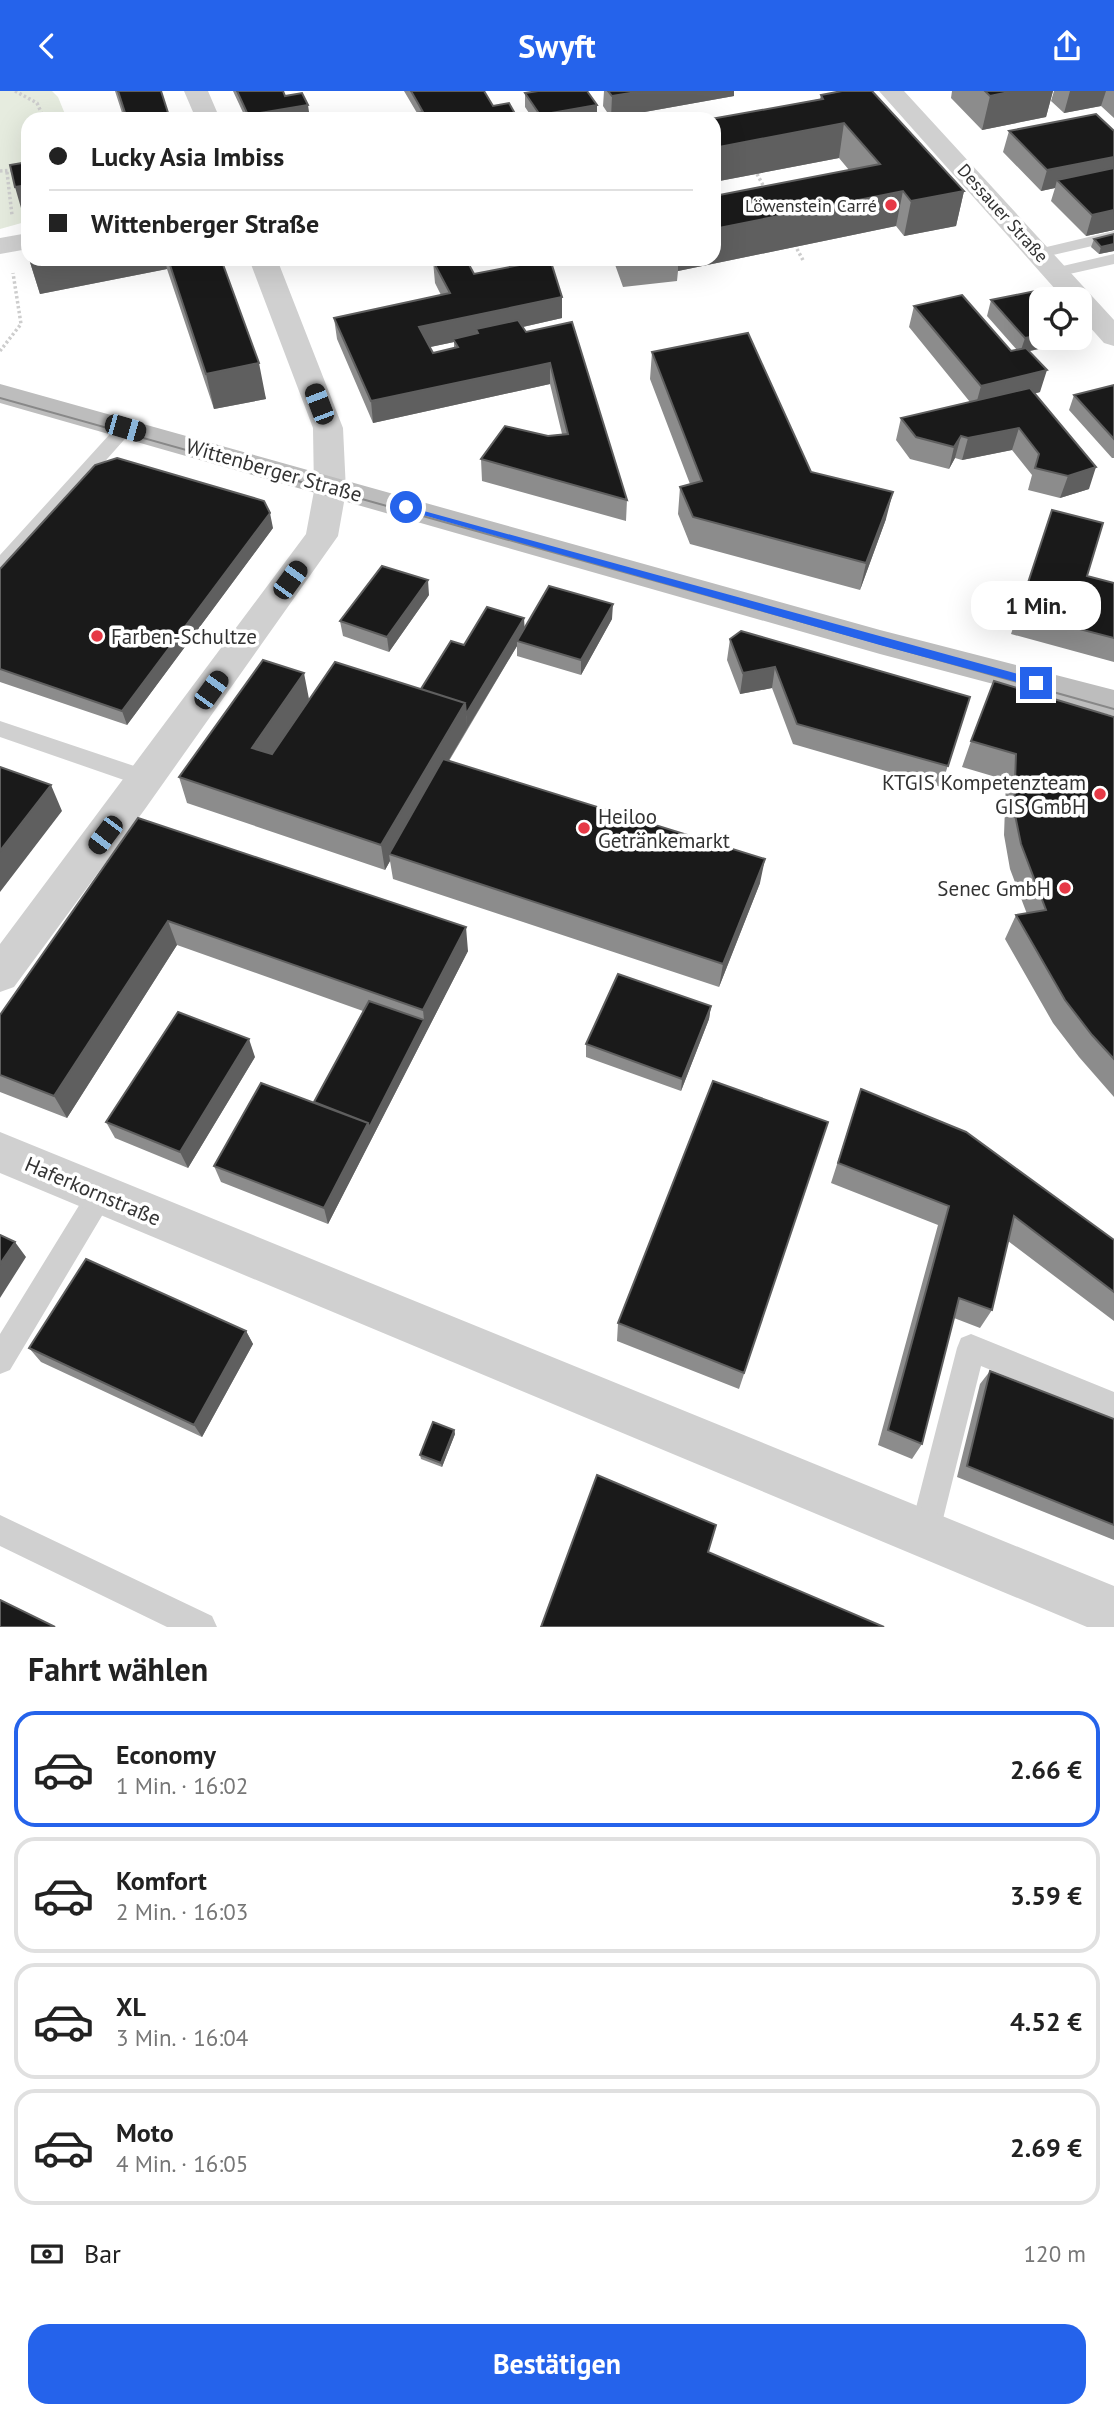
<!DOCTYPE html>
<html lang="de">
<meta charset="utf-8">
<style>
:root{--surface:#fff;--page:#f2f2f2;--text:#222;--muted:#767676;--line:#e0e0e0;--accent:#2563eb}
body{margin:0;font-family:"PT Sans",sans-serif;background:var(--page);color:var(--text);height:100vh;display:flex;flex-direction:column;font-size:26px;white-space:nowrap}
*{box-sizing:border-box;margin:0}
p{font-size:23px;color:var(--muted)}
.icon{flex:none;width:38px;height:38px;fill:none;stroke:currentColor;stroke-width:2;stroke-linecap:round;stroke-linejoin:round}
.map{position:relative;height:1536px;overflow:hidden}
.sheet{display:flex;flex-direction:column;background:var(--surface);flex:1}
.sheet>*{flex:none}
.hud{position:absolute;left:21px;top:21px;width:700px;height:154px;border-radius:21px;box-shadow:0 7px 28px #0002;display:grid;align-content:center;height:154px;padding:0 28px;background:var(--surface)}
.controls{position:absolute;left:1029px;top:196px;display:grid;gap:14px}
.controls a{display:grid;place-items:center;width:63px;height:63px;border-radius:14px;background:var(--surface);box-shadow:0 7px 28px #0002;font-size:35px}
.end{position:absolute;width:32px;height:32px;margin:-16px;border:9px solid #2563eb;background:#fff;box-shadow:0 0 0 4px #fff}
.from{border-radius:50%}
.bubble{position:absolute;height:49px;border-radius:21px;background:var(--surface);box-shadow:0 7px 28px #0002;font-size:23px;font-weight:700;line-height:49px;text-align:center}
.car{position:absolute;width:21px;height:42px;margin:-21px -10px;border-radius:9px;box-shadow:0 0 5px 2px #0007;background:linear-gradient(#222 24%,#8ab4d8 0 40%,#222 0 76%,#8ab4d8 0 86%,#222 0)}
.hud b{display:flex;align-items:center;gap:24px;height:66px;font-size:26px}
.hud b+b{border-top:2px solid var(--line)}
.hud i{width:18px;height:18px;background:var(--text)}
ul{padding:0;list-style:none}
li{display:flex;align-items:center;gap:21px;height:116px;margin:0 14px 10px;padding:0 14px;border:4px solid var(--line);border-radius:21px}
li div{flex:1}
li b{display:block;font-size:26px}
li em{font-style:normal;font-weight:700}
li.active{border-color:var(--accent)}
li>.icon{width:63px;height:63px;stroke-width:1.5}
h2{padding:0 28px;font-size:32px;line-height:84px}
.pay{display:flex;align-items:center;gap:18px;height:77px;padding:0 28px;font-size:26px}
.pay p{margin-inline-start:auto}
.button{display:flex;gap:14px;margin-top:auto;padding:14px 28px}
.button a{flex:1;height:80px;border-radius:21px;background:var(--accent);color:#fff;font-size:28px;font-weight:700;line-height:80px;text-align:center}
header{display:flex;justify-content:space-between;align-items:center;height:91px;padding:0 28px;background:var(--accent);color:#fff;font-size:32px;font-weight:700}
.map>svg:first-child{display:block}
.green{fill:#e6ecdf}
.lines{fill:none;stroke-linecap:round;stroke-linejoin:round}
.path{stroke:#cdcdcd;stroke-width:3.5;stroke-dasharray:2.5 2.5;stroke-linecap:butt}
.service{fill:#d0d0d0;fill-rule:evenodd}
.minor{fill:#d0d0d0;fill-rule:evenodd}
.secondary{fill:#bdbdbd;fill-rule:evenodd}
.tram{stroke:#888;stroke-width:2}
.wall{fill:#8c8c8c;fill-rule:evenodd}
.shaded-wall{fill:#5f5f5f}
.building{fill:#1a1a1a;stroke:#5f5f5f;stroke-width:2}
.route{fill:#2563eb}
.poi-dot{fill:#e63946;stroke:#fff;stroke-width:2.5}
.labels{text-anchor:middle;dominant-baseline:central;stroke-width:7;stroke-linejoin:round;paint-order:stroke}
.far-poi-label{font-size:18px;fill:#333;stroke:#fff;text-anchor:end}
.far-street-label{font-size:18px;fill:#333;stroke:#fff}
.street-label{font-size:21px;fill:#333;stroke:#fff}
.poi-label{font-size:21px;fill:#333;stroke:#fff;text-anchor:start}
</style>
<header><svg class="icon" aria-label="back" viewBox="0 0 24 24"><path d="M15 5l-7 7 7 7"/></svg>Swyft<svg class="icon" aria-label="share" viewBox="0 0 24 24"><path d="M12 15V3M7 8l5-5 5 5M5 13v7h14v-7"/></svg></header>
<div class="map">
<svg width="1114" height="1536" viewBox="0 0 1114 1536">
<rect width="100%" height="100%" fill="#fff"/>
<path class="green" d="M0,0H52L58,6L67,28H28V89L21,110L25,131L0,138Z"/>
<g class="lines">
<path class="path" d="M15,0L37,12L44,28
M0,80L16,79
M7,81L12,124
M757,83L765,98
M797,158L804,171
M0,260L21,233L13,182"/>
<path class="service" d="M1114,140V150L1040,167L1032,162L1034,159Z
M1114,163V173L1056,186L1048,181L1050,178Z
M125,331L134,337L131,341L7,481L0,483V464L119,333Z
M0,630L155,682L158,688L155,694L147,697L0,646Z
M100,1092L109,1095L113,1104L109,1113L10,1279L0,1283V1243L91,1095Z
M971,1243L1114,1301V1329L981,1275L940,1440L936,1451L925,1455L914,1451L910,1440L957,1257L961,1247Z
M0,1424L212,1525L217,1536H167L0,1455Z"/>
<path class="minor" d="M184,0H208L220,28H196Z
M879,0H904L1114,229V255L1104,252L1080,225V208H1064Z
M28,142V158L0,163V147Z
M249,168H277L343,337L346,400L338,445L145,718L14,896L0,901V853L306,443L314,400L313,337Z
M0,1041L1114,1495V1536H1087L0,1082Z"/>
<path class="secondary" d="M0,293L880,539L1114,599V625L880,563L0,312Z"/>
<path class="tram" d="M0,307L1114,618"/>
</g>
<path class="wall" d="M115,0H161L170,28H124Z
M233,0H283L285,5L310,28H246Z
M404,0H484L493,15L518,28L417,22Z
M604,0H734V5L611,27L603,15Z
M952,0H1053L1046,26L982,39L951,7Z
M1054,0H1114V27L1101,15L1064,22L1051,10Z
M525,2L597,28H533L525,16Z
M821,4L964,100L956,135L904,145L896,135L678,180L677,190L623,196L613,168H714L849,79L839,67L714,91V28L820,8Z
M1009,40L1114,139L1086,145L1051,110L1055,97L1041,100L1003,61Z
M1114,143V160L1099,163L1091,156L1094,148Z
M29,168H221L266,308L214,318L167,178L40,203Z
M433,170L474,183L562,227L523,236L526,241L572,231L627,409L626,430L482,390L481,368L548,345L562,343L550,293L373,332L337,248L334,227L441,204L435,192ZM454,251V257L433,262L430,256Z
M991,209L1070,251L1030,260L1040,301L1034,303L1089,398L1060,407L1028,399L1032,384L1012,359L962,369L955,367L949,378L910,368L896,349L901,327L970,311L909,236L914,215L1011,260L1017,259L987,225Z
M652,261L811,381L886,428L860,499L690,453L678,423L680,396L690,393L650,288Z
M1114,294V367H1112L1069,319L1074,304Z
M1052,419L1087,485L1114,492V571L1011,543Z
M273,437L127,634L0,591V478Z
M429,504L389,561L343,545L340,530Z
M612,528L581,584L517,565V555L449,670L760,792L719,896L393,788L390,770L385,779L187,712L179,686L309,608L421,598L464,554L525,536Z
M730,548L970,606L941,696L793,653L772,597L740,603L727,569Z
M1114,626V1006L1079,966L1053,932L1005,848L1016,824L1027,823L1010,778L1004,744L1006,689L962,676L971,650Z
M138,727L468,860L328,1133L221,1091L214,1075L314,1011L363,920L177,854L67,1027L0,1001V924Z
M711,915L709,928L681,1000L586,966V953Z
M255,966L188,1077L115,1047L106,1031Z
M861,998L1114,1149V1230L1008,1150L992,1219L980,1237L954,1227L922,1353L912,1368L878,1354L938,1134L831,1092Z
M828,1031L739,1298L617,1250L618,1232Z
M246,1240L253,1253L202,1346L41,1271L29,1257Z
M990,1280L1114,1328V1449L957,1386L980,1293Z
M454,1339L455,1343L442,1376L421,1368L420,1364Z"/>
<path class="shaded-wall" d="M643,0H734V5L611,27L612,5Z
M1014,0H1053L1046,26L982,39L990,5Z
M1070,0H1106L1101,15L1064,22Z
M308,14L310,28H249L248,24Z
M597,14V28H540V24Z
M844,32L839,67L714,91V57Z
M1114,66V86L1057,89L1055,97L1041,100L1047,79Z
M28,94V131H25L15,96Z
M903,100L896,135L678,180V168H714V138Z
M964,100L956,135L904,145L911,110Z
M1114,119V139L1086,145L1092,124Z
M1114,153V160L1099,163L1101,156Z
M29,168H165L167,178L40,203Z
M562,206V227L479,246L478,242L476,238L477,246L453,248L454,251L421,258L419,236Z
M1041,244V247H1071L1070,251L1020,262L1025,247Z
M259,272L266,308L214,318L206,283Z
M550,272V293L373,332L371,310Z
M1047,279L1040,301L975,317L981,295Z
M1019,337L1012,359L962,369L968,347Z
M961,345L955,367L949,378L954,356Z
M1096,376L1089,398L1060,407L1068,385Z
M893,401L886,428L860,499L866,472Z
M270,422L273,437L127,634L122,620Z
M428,489L429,504L389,561L387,546Z
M613,513L612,528L581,584V569Z
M524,527L525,542L517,550V555L467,638L466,623Z
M775,576L772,597L740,603L743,582Z
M304,582L309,608L259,683L252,657Z
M465,612L467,638L393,764L389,763L390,770L385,779L381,754Z
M51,694L62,720L0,801V760Z
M765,768L760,792L719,896L723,873Z
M168,830L177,854L67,1027L54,1005Z
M466,836L468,860L328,1133L324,1117L368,1032L424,929L423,919Z
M711,915L709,928L681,1000L682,988Z
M249,948L255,966L188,1077L180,1061Z
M15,1151L26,1166L0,1207V1173Z
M246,1240L253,1253L202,1346L194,1334Z
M454,1339L455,1343L442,1376L441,1372Z"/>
<path class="building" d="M118,0H161L170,28H127Z
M237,0H283L285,5L302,2L308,14L248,24Z
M411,0H484L493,15L509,12L518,28H382L423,21Z
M538,0H587L597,14L540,24L525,2Z
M608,0H643L612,5Z
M842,0H872L964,100L911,110L903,100L714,138V105L880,73L844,32L714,57V28H711L823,8L821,4Z
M985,0H1014L990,5Z
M1096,23L1114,40V66L1047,79L1009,40Z
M28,71V94L15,96L10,74Z
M1114,77V119L1092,124L1057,89Z
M28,138V162L23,139Z
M1114,143V153L1101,156L1094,148Z
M168,168H221L259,272L206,283Z
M444,168H466L474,183L550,168L562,206L419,236L433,262L458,256L453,248L478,242L476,238L518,229L526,241L572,231L627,409L481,368L505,335L548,345L568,343L550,272L371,310L334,227L450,202L433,170Z
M1040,199L1049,208H1041V244L1025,247L991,209Z
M962,204L1011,260L1026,257L1047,279L981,295L914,215Z
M748,242L811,381L893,401L866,472L693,426L680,396L702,390L652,261Z
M1114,294V348L1074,304Z
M1030,297L1096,376L1068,385L1035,377L1039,363L1019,337L968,347L961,345L954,356L916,346L901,327Z
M117,367L264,410L270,422L122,620L0,578V478L95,374Z
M1052,419L1103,432L1087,485L1114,492V547L1018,522Z
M382,475L428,489L387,546L340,530Z
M549,495L613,513L581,569L517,550Z
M487,516L524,527L466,623L465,612L421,598L451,550L464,554Z
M741,540L970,606L948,675L797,633L775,576L743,582L730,548Z
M263,569L304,582L252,657L272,663L335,571L465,612L381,754L179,686Z
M994,590L1114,626V968L1092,944L1065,909L1016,824L1046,819L1021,753L1014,719L1016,663L971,650Z
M443,668L765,768L723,873L389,763Z
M0,676L51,694L0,760Z
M138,727L466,836L423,919L168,830L54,1005L0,984V924Z
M618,883L711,915L682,988L586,953Z
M369,910L424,929L369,1037L368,1032L314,1011Z
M178,921L249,948L180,1061L106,1031Z
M713,990L828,1031L744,1282L618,1232Z
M261,992L368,1032L324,1117L214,1075Z
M861,998L966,1041L1114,1149V1201L1014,1125L992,1219L959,1207L922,1353L888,1339L949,1115L838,1072Z
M0,1144L15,1151L0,1173Z
M86,1168L246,1240L194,1334L29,1257Z
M990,1280L1114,1328V1434L967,1375Z
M433,1331L454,1339L441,1372L420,1364Z
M597,1384L716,1434L708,1461L884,1536H541Z
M0,1509L55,1536H0Z"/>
<path class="route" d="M402,414L1036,588L1041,592L1036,596L880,554L402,418Z"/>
<g class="poi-dot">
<circle cx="891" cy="114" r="7"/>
<circle cx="97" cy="545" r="7"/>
<circle cx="1100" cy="703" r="7"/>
<circle cx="584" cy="737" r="7"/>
<circle cx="1065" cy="797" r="7"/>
</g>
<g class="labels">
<g class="far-poi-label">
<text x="877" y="114">Löwenstein Carré</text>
</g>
<g class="far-street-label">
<text transform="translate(1003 122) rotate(48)">Dessauer Straße</text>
</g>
<g class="street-label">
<text transform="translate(274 379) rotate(16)">Wittenberger Straße</text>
<text transform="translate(93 1100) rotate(23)">Haferkornstraße</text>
</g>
<g class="poi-label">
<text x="111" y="545">Farben-Schultze</text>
<text x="1086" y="691" text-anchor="end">KTGIS Kompetenzteam<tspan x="1086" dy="24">GIS GmbH</tspan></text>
<text x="598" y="725">Heiloo<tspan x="598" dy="24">Getränkemarkt</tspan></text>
<text x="1051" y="797" text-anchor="end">Senec GmbH</text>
</g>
</g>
</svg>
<div class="controls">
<a><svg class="icon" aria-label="locate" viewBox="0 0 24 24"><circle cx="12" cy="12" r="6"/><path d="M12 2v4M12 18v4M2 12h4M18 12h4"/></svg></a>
</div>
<i class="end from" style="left:406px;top:416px"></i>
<i class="end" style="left:1036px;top:592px"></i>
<div class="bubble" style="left:971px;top:490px;width:130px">1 Min.</div>
<i class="car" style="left:319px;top:313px;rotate:339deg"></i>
<i class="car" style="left:125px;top:337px;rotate:106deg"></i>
<i class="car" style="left:290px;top:489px;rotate:36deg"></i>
<i class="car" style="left:211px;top:599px;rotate:36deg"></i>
<i class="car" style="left:105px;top:744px;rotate:217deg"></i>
<div class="hud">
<b><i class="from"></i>Lucky Asia Imbiss</b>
<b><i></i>Wittenberger Straße</b>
</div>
</div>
<section class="sheet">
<h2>Fahrt wählen</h2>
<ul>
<li class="active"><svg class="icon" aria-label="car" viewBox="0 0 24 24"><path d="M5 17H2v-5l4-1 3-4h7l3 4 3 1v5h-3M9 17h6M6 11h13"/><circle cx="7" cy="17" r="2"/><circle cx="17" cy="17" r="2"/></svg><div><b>Economy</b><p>1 Min. · 16:02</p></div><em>2.66 €</em></li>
<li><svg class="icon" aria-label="car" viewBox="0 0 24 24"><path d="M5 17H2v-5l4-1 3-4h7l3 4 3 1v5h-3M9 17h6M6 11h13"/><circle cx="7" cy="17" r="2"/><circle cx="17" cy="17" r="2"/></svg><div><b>Komfort</b><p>2 Min. · 16:03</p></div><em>3.59 €</em></li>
<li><svg class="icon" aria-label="car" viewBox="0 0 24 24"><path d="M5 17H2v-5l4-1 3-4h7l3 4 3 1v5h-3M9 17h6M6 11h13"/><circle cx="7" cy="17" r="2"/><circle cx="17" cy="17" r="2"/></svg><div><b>XL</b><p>3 Min. · 16:04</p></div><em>4.52 €</em></li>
<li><svg class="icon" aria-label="car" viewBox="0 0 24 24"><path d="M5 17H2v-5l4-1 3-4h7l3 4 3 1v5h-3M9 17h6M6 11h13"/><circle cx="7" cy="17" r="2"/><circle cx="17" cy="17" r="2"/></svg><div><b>Moto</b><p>4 Min. · 16:05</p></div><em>2.69 €</em></li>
</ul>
<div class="pay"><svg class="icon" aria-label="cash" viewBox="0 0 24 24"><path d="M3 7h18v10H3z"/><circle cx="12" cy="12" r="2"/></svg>Bar<p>120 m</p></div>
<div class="button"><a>Bestätigen</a></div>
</section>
